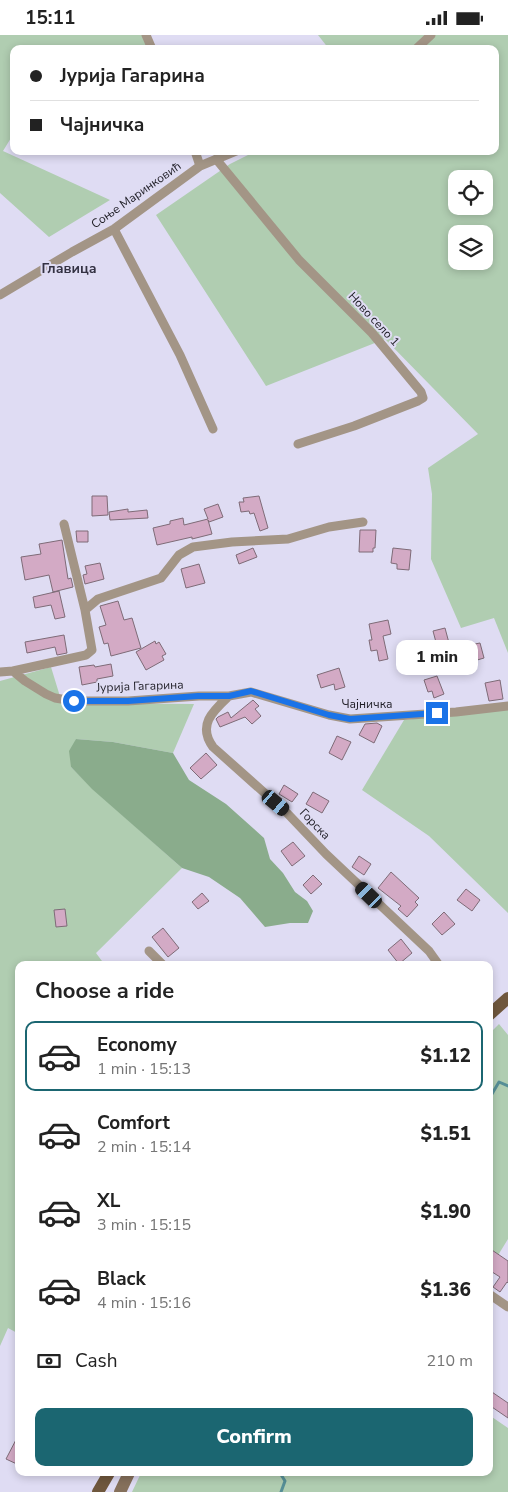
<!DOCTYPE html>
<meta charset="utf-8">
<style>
:root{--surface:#fff;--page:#f6f6f6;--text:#222;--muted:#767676;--line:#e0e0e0;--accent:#1b6671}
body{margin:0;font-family:"Nunito Sans",sans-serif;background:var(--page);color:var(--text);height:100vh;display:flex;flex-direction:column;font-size:19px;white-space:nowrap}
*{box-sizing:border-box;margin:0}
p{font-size:16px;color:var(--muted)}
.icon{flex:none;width:28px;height:28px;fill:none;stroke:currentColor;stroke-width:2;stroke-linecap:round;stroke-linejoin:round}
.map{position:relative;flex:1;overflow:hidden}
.panel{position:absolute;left:15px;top:926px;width:478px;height:515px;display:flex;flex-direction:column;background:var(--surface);border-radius:10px;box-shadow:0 2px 8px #0003}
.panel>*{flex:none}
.guide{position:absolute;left:10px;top:10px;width:489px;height:110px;border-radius:10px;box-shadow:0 2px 8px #0003;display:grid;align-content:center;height:110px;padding:0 20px;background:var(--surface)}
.buttons{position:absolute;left:448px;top:135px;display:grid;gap:10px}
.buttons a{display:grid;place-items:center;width:45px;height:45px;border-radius:10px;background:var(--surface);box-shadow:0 2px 8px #0003;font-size:25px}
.end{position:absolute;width:22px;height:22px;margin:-11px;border:6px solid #1a73e8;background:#fff;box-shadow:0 0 0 2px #fff}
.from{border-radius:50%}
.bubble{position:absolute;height:35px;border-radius:10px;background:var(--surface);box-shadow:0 2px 8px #0003;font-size:16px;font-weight:800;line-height:35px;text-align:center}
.car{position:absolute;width:15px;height:30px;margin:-15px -8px;border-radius:6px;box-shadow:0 0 4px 1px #0007;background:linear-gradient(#222 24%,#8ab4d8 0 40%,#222 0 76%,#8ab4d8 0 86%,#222 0)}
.guide b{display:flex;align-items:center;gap:18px;height:48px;font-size:19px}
.guide b+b{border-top:1px solid var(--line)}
.guide i{width:12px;height:12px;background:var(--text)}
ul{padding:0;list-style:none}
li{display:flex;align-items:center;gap:15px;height:70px;margin:0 10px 8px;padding:0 10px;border:2px solid transparent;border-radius:10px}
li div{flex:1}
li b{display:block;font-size:19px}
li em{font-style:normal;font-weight:800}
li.current{border-color:var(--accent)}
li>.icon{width:45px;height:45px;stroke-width:1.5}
h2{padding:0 20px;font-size:22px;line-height:60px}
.pay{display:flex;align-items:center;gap:12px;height:55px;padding:0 20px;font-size:19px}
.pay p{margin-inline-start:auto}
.action{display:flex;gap:10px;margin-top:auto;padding:10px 20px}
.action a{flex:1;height:58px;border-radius:10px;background:var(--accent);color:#fff;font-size:20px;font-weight:800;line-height:58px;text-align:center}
.status{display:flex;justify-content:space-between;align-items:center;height:35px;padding:0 25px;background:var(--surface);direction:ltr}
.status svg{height:14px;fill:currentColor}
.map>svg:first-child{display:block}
.green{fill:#b0cdb1;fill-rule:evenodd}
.forest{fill:#8aac8c}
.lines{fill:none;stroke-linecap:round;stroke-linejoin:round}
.stream{stroke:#568e96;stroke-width:3}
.building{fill:#d3aac5;stroke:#7e6b77}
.minor{stroke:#a39586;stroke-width:9}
.secondary{stroke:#85705b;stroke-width:12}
.primary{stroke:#6f573d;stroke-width:12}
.route{stroke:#1a73e8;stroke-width:6}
.labels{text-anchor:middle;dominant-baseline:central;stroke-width:4;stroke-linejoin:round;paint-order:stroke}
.street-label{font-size:12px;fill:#1d1c24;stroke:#dfdcf3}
.neighbourhood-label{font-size:14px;font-weight:bold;fill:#343243;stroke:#dfdcf3}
</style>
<div class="status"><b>15:11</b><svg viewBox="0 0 49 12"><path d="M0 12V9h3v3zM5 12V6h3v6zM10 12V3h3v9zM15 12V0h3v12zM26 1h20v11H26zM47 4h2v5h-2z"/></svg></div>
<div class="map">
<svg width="508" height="1457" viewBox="0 0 508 1457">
<rect width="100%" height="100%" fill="#dfdcf3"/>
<path class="green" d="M0,0H147L154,14H14V98L3,116L110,165L49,202L0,158Z
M318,0H508V618L494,583L461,593L431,524L432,459L428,433L478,399L385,304L266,351L156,180L230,129L256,116H495V14H329ZM456,144H484V171H456ZM456,199H484V226H456Z
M51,632L62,668L194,669L173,718L113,707L76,704L71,732L92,753L182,833L96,918L105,930H19V1299L8,1293L0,1311V646Z
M508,674V878L429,801L362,755L404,685Z
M499,989L508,1000V1204L489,1235V999Z
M489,1380L508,1393V1457H132L141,1438H489Z"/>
<path class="forest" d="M76,704L113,707L173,718L189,745L226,769L264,803L270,824L283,838L295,857L307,866L313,876L308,888H290L265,892L240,863L209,842L182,833L92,754L71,732L69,716Z"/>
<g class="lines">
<path class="stream" d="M489,1064L499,1047L508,1051
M280,1438L285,1446L281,1457"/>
</g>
<path class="building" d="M92,461H107L108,480L92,481Z
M259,461L268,493L260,496L254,478L250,479L249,476L241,477L239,467H244L243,463Z
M218,469L223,482L209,487L208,485L212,499L192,504V502L157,510L153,493L170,489V486L183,483L184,490L208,484L204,474Z
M128,474V477L147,475L148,483L110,485L109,477Z
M360,495H376L375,513H373V517H359Z
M76,496H88V507H77Z
M62,505L68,544L71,543L73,552L53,557L49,540L25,545L21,522L41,519L39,509Z
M253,513L257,522L239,529L236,520Z
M393,513L411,515L409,535L397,534V529L391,528Z
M100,528L104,544L85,549L83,540L87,539L85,531Z
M199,529L205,548L186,553L181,534Z
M59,556L65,582L55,584L51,570L35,573L33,562Z
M118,566L124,585L132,583L141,613L111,621L108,608L104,609L99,592L106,590L100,571Z
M388,585L391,599L383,601L388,624L379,626L377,615L371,616L369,605H372L369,589Z
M445,593L449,608L437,611L433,596Z
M64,600L67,618L57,620L55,612L27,618L25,607Z
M155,606L156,609L159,607L166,619L162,621L164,625L146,635L136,617Z
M480,608L484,623L457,631V628L452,629L449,614Z
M111,629L113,641L97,644V647L82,650L79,632L94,630L95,632Z
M339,633L345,652L335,655L334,649L321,653L317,640Z
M437,641L444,659L434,663L432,656L428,657L424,645Z
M500,645L503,664L489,666L485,648Z
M253,665L259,671L255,674L261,681L252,689L245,682L220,692L216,684L218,682L228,677L231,683Z
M377,688L382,691L374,708L359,700L365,689Z
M337,701L351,707L342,725L329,718Z
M206,718L217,730L201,744L190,733Z
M284,750L298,759L292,767L279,759Z
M313,757L329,766L322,778L306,769Z
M293,807L305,821L292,831L281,816Z
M359,821L371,829L364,840L352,832Z
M391,837L419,863L415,867L418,870L407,882L398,874L401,871L378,853Z
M313,840L322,849L311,859L303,850Z
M466,854L480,865L472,876L457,865Z
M202,858L209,866L198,874L192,867Z
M65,874L67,891L56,892L54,875Z
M444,877L455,889L442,900L432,889Z
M163,893L179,913L168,922L152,902Z
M401,904L412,918L399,929L388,915Z
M489,1213L508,1226V1248L507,1247L500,1257L493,1252L500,1242L489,1235Z
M489,1355L508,1368V1383L489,1370Z
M19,1399V1430L6,1424Z"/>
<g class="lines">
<path class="minor" d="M146,0L152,14
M416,14L431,0
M195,116L200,131
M216,124L299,225L372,298L421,357L423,363L418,366L354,391L298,409
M114,194L180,320L213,394
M0,260L72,217L114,194L200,131L236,116
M85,575L98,564L161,543L179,520L193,512L232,507L288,504L329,492L363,487
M13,636L86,620L92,615L85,575L64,489
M0,637L13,636L25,646L46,659L55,663L74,666H128L199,661H229L251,657L329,680L350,684L456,677L508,671
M229,661C213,676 197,690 213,712L287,778L326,819L429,916L439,930
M149,916L163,930
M489,1259L508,1272"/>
<path class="secondary" d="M120,1457L129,1438"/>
<path class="primary" d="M489,980L508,963
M98,1457L109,1438"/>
</g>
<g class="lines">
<path class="route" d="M74,666H128L198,661H229L251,656L329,680L350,684L437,678"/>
</g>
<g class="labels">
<g class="street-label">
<text transform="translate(136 160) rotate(-35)">Соње Маринковић</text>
<text transform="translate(374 284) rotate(47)">Ново село 1</text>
<text transform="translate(140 651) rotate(-2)">Јурија Гагарина</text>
<text x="367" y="669">Чајничка</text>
<text transform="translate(315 789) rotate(46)">Горска</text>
</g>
<g class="neighbourhood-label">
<text x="69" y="233">Главица</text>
</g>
</g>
</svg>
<div class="buttons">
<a><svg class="icon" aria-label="locate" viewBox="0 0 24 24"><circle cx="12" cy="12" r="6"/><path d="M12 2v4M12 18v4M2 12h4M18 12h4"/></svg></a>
<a><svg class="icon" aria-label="layers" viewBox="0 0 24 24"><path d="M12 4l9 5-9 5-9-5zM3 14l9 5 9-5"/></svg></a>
</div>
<i class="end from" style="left:74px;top:666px"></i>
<i class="end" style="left:437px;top:678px"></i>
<div class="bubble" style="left:396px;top:605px;width:82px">1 min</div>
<i class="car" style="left:276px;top:768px;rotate:130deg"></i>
<i class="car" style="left:369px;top:860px;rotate:314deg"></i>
<div class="guide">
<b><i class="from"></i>Јурија Гагарина</b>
<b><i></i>Чајничка</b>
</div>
<section class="panel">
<h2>Choose a ride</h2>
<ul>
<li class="current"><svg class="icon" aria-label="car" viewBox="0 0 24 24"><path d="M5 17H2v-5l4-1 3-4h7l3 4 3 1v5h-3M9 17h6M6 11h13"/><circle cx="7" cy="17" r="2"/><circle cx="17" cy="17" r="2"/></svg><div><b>Economy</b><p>1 min · 15:13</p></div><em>$1.12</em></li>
<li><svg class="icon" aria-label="car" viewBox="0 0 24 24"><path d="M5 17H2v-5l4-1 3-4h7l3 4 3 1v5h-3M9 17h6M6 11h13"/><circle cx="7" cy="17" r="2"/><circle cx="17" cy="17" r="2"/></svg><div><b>Comfort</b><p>2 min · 15:14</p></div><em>$1.51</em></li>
<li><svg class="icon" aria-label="car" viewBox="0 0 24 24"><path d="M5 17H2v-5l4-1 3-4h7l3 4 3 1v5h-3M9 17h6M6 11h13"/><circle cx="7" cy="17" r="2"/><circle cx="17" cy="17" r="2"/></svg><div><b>XL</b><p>3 min · 15:15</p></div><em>$1.90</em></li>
<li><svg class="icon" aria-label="car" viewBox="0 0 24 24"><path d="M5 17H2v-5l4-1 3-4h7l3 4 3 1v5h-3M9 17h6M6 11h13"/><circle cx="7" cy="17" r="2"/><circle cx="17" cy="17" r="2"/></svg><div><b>Black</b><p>4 min · 15:16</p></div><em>$1.36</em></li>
</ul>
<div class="pay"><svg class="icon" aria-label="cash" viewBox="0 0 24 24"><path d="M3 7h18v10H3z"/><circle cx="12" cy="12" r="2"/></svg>Cash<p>210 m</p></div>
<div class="action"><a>Confirm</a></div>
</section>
</div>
